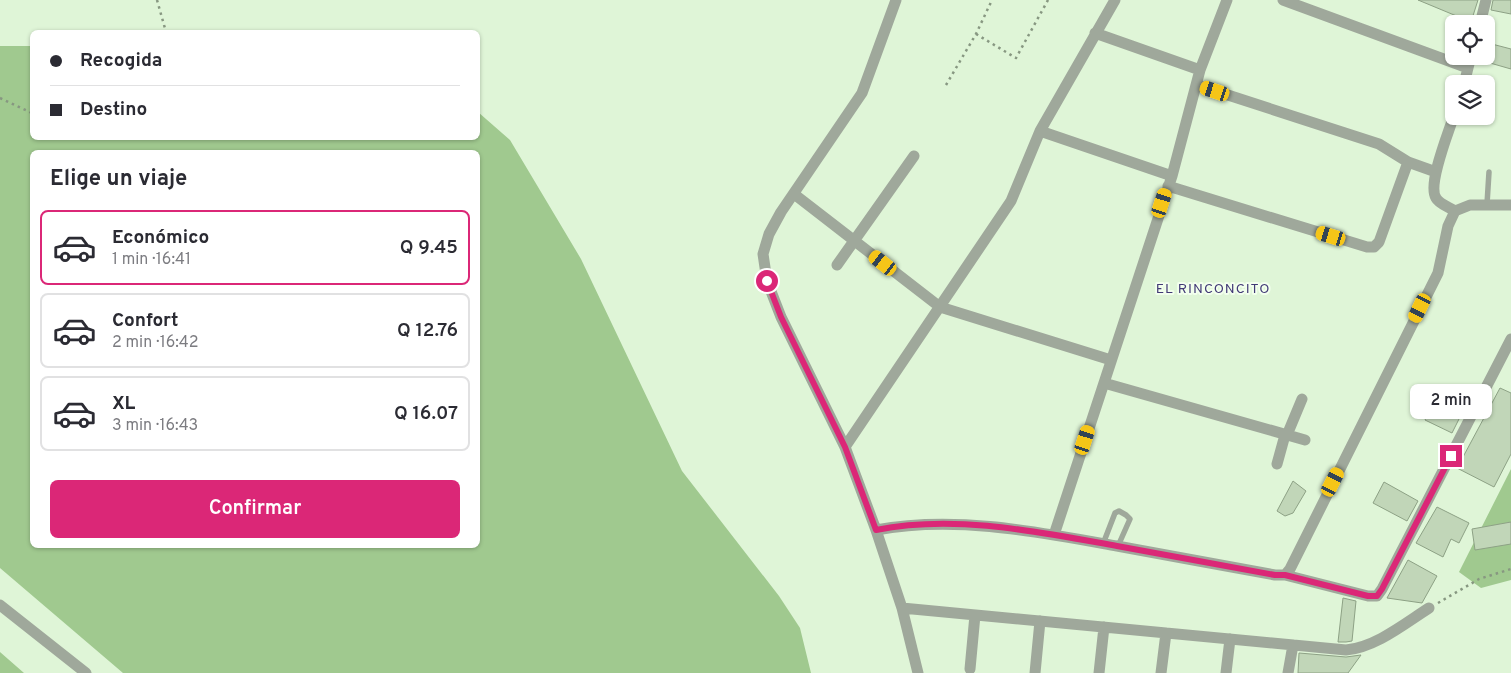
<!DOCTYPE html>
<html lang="es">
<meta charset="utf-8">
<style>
:root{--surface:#fff;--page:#f7f7f7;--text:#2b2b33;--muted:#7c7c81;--line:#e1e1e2;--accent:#db2777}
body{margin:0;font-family:Overpass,sans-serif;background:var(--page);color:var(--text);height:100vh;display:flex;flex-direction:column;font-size:19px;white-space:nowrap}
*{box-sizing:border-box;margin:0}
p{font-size:16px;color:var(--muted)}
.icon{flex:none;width:28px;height:28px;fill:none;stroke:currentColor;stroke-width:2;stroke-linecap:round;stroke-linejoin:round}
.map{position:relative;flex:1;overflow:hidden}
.side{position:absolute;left:30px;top:150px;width:450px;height:398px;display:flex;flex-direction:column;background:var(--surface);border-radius:8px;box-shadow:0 1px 4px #0004}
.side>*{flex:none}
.banner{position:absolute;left:30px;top:30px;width:450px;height:110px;border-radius:8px;box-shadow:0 1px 4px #0004;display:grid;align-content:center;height:110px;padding:0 20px;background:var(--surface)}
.buttons{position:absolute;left:1445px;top:15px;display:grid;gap:10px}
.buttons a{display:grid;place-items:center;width:50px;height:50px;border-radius:8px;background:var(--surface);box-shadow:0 1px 4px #0004;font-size:25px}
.end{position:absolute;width:22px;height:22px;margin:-11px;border:6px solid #db2777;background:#fff;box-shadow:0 0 0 2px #fff}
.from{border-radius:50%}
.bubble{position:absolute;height:35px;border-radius:8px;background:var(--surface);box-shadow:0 1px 4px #0004;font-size:16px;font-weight:600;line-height:35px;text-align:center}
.car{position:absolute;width:15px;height:30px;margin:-15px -8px;border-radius:6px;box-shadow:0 0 4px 1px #0007;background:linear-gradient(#f5c518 24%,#345 0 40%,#f5c518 0 76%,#345 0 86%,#f5c518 0)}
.banner b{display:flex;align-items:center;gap:18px;height:48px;font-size:19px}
.banner b+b{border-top:1px solid var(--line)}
.banner i{width:12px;height:12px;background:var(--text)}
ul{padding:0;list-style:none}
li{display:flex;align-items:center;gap:15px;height:75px;margin:0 10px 8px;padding:0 10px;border:2px solid var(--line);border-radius:8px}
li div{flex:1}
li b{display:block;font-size:19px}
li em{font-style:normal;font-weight:600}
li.current{border-color:var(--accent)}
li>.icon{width:45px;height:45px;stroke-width:1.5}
h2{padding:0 20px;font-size:22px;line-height:60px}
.action{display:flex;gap:10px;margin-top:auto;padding:10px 20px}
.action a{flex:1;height:58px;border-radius:8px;background:var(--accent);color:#fff;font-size:20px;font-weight:600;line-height:58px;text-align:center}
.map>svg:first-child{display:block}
.green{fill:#a0c98f;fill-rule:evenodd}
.building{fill:#c1d6b8;stroke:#8da185}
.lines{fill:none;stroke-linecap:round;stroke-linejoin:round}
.path{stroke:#879781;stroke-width:2.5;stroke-dasharray:2.5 4;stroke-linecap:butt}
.lane{stroke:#9fa89b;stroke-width:5.5}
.street{stroke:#9fa89b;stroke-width:11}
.route{stroke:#db2777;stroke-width:6}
.labels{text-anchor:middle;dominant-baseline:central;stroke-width:4;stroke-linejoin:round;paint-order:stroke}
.neighbourhood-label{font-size:14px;letter-spacing:1px;fill:#413976;stroke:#f2ffed}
</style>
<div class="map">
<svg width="1511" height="673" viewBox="0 0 1511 673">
<rect width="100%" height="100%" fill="#dff5d7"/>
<path class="green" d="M0,46H32V138H478V112L510,140L581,259L682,471L779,596L800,628L811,673H123L0,568ZM32,152H478V545H32Z
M1511,469V580L1481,588L1459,572Z
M0,652L24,673H0Z"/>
<path class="building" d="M1418,0H1478L1471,22Z
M1493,0H1511V14L1491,10Z
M1488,43L1511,49V69L1483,61Z
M1500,388L1511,393V454L1494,487L1455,467L1461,455L1463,457Z
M1433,404L1460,417L1452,433L1425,420Z
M1293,481L1306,491L1293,513L1285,516L1277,511Z
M1384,482L1418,501L1407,521L1373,503Z
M1437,507L1469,523L1459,543L1451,539L1443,557L1416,543Z
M1511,522V544L1475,550L1472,529Z
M1408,560L1437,576L1422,603L1387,598Z
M1343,598L1356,601L1352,641L1346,642H1338Z
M1299,653L1346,657L1361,655L1348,673H1298Z"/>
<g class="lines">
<path class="path" d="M157,0L166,32
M976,34L1016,58L1048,0
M946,85L976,34L992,0
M0,98L32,113
M1438,603L1479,579L1511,569"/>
<path class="lane" d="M1487,204L1489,172
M1103,544L1115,513L1119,511L1126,515L1130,519L1118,546"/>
<path class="street" d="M896,0L862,93L781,212L769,234L763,254L767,281L781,317L845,447L876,530L902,608L918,673
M1283,0L1468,68
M1480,24L1486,0
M1095,33L1200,70
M1464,84L1471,56
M1197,85L1379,144L1408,162L1436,172
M1454,115C1449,132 1427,184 1436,198C1439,204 1449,207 1455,211
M1040,131L1172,176
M1168,186L1367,247H1374L1379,242L1408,162
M794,194L940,307L1111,360
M837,265L914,156
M1104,383L1305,440
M1287,435L1302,399
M845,447L1011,201L1040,131L1115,0
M1277,464L1285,435
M876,530C955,515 1039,532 1117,546C1170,556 1222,565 1275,575H1285L1368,596H1377L1382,589L1511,339
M1054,535L1172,176L1200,70L1227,0
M1285,575L1290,569L1438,273L1448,226L1455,211L1470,205H1511
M0,605L86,673
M902,608L1346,650C1376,647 1404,624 1429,608
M970,669L975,615
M1035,673L1040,621
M1099,673L1104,627
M1161,673L1166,633
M1226,673L1230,639
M1288,673L1293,645"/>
</g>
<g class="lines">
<path class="route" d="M767,281L781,317L845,447L876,530C955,514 1039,532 1117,546C1170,556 1222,565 1275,575H1285L1368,596H1377L1382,589L1451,456"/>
</g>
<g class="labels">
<g class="neighbourhood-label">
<text x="1213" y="289">EL RINCONCITO</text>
</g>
</g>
</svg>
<div class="buttons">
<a><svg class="icon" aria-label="locate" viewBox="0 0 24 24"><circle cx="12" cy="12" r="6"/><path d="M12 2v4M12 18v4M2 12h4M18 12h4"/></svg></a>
<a><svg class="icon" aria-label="layers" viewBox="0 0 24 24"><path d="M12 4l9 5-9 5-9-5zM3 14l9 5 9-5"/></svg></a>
</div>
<i class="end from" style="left:767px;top:281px"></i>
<i class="end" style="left:1451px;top:456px"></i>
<div class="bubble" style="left:1410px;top:384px;width:82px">2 min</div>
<i class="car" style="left:1215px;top:91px;rotate:288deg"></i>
<i class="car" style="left:1162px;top:203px;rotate:18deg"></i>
<i class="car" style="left:1331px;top:236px;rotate:287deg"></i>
<i class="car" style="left:883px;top:263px;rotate:308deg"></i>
<i class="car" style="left:1420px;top:308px;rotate:206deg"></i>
<i class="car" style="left:1085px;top:440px;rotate:18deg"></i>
<i class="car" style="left:1333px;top:482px;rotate:27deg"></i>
<div class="banner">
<b><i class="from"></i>Recogida</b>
<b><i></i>Destino</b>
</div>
<section class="side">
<h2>Elige un viaje</h2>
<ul>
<li class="current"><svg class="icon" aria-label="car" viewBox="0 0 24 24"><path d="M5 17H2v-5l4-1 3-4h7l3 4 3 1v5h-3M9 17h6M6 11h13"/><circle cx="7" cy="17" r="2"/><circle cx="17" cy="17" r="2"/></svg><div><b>Económico</b><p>1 min · 16:41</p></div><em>Q 9.45</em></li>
<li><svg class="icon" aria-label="car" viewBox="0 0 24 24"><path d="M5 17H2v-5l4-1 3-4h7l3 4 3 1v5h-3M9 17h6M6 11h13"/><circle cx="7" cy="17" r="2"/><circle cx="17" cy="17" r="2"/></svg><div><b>Confort</b><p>2 min · 16:42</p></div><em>Q 12.76</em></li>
<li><svg class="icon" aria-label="car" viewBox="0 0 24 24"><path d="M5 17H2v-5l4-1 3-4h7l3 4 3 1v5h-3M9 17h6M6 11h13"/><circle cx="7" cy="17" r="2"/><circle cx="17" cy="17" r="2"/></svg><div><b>XL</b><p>3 min · 16:43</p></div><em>Q 16.07</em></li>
</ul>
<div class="action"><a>Confirmar</a></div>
</section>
</div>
